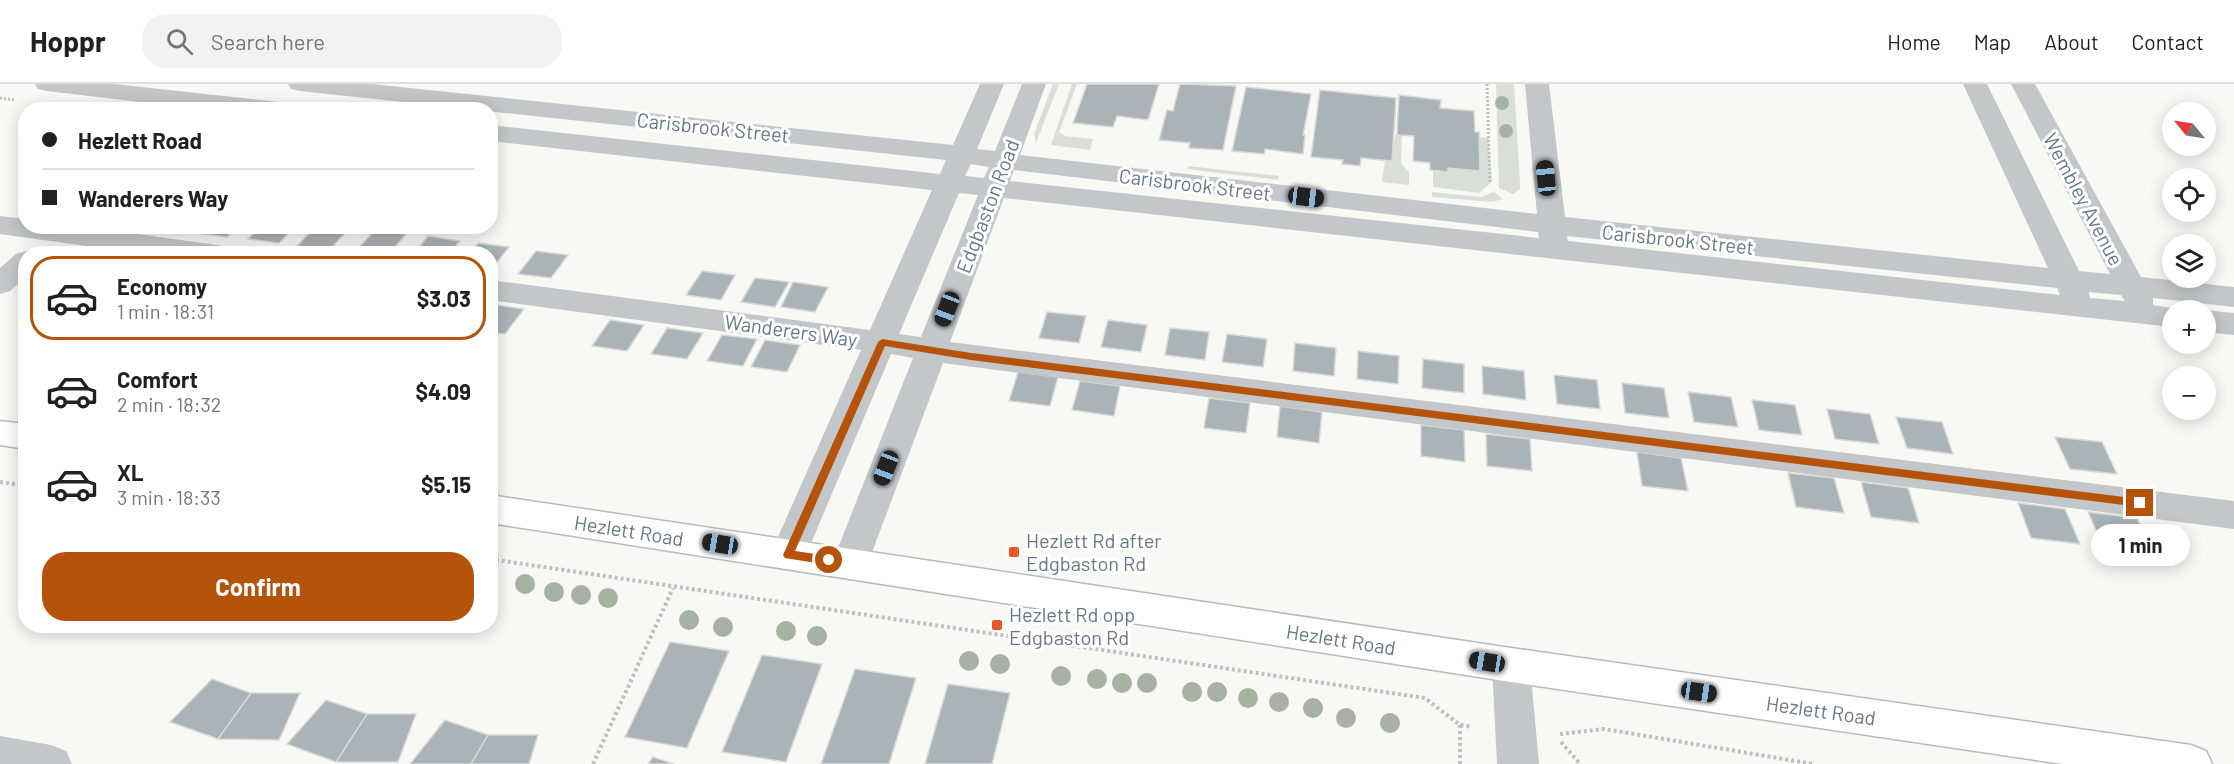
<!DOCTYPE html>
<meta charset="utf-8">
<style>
:root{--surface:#fff;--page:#f2f2f2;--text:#202124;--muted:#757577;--line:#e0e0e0;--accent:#b45309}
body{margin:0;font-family:Barlow,sans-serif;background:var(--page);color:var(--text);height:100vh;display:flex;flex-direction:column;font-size:22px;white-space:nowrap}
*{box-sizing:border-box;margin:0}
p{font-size:20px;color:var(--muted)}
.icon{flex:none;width:33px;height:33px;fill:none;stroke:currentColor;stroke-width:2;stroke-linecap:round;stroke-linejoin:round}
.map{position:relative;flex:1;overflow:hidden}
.details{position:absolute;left:18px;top:162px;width:480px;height:387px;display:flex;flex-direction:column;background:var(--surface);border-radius:24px;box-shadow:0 3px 15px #0003}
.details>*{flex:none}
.hud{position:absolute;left:18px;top:18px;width:480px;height:132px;border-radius:24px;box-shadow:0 3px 15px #0003;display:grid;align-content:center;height:132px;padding:0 24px;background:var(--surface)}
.needle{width:39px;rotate:300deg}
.tools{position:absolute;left:2162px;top:18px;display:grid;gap:12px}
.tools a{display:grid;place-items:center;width:54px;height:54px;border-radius:50%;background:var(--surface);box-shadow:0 3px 15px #0003;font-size:30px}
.end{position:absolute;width:27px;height:27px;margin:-14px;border:8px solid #b45309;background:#fff;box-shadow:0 0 0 3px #fff}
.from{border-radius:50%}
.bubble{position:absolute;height:42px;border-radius:21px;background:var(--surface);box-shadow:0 3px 15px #0003;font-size:20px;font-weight:700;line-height:42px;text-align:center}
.car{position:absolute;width:18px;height:36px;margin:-18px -9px;border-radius:8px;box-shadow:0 0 4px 2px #0007;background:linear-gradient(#222 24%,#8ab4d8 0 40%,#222 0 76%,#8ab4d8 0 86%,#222 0)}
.hud b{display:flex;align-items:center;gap:21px;height:57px;font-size:22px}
.hud b+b{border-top:2px solid var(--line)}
.hud i{width:15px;height:15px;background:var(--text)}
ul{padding:10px 0 0;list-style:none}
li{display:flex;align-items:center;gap:18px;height:84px;margin:0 12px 9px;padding:0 12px;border:3px solid transparent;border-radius:24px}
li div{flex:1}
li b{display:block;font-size:22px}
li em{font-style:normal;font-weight:700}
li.selected{border-color:var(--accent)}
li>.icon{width:54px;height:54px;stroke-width:1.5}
.cta{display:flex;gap:12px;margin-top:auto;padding:12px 24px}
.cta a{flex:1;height:69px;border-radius:24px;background:var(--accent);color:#fff;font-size:24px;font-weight:700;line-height:69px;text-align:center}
header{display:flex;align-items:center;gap:36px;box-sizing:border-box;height:84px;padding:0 30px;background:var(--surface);border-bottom:2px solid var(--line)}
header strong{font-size:28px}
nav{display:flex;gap:33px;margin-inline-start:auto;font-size:21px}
.search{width:420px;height:54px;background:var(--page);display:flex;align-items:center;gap:15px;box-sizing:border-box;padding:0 21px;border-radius:24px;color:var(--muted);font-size:22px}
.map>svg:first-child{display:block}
.green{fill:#d9dfd6}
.building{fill:#aab3b8;stroke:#d9dad7;stroke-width:1.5}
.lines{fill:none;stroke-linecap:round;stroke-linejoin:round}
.major-casing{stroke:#b6bbbe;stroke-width:3}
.path-far1{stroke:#bdbfc2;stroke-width:3;stroke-dasharray:2 2;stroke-linecap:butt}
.path{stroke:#bdbfc2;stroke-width:4;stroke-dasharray:3 3;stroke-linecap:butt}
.minor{fill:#c3c7ca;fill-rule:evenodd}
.major{fill:#fff;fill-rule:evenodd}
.tree{fill:#a8b2a4}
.route{fill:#b45309}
.poi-dot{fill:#e55828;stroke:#fff;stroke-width:2}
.labels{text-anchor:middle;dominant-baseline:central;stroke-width:6;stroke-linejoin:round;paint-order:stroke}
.street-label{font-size:20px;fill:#667886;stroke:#fff}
.poi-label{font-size:20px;fill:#667886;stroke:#fff;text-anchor:start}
</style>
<header>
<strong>Hoppr</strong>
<div class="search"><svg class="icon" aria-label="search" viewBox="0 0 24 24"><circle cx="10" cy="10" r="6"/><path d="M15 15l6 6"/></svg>Search here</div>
<nav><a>Home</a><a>Map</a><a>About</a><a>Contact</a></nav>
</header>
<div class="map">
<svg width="2234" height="680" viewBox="0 0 2234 680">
<rect width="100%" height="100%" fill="#f8f8f5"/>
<path class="green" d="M1053,0H1059L1036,59L1034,50Z
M1072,0H1077L1059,48L1065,52L1093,55L1090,66L1051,61Z
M1496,0H1514L1520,100V105L1513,110L1499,104Z
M1395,51H1402L1401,79L1409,88V101L1382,98L1385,77H1392Z
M1479,53L1488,54L1492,98L1479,109L1433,103V87L1448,88V84L1480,87Z
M1188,82L1279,92L1278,96L1187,85Z
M1432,108L1481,113L1494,108L1503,115L1492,118L1432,113Z"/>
<path class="building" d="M1087,0H1159L1148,36L1117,32L1113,43L1073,39Z
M1180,0L1236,2L1223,66L1189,64L1190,59L1159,56L1167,26L1173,27Z
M1246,3L1311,10L1303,51H1305L1303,70L1265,65L1264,70L1232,67Z
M1320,6L1396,14L1392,77L1361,74L1360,82L1342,80L1343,76L1311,73Z
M1399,11L1441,16L1440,24L1474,27L1475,48H1479L1480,87L1448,84V88L1430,86V79L1413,77L1414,52L1397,51Z
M203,142H238L227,153L196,149Z
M261,142H295L279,159L248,155Z
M316,142H341L350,144L329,166L297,162Z
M375,146L406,150L389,170L354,169Z
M428,152L460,157L449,170H414Z
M478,159L509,163L491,186L490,170H469Z
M536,167L568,171L551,194L518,190Z
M702,187L735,191L721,216L686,211Z
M755,194L789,198L775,223L741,218Z
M793,198L828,203L815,228L781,223Z
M490,220L524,225L505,250L490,248Z
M1047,228L1086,232L1079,259L1039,254Z
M610,236L644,241L627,267L592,262Z
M1108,236L1147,241L1141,268L1101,263Z
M667,244L703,249L687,275L651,270Z
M1170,244L1209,248L1205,276L1165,271Z
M1227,250L1267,255L1263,283L1222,278Z
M722,251L757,255L743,282L707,277Z
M765,256L800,261L787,288L751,283Z
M1295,259L1336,264L1334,292L1293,287Z
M1358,267L1399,272L1398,300L1357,295Z
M1423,275L1464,280V309L1422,304Z
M1482,282L1524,287L1526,316L1483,310Z
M1018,288L1058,293L1050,322L1009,317Z
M1554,291L1597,296L1600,325L1557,320Z
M1080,297L1120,302L1114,332L1072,326Z
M1622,299L1664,304L1669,334L1625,329Z
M1688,308L1731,313L1738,343L1694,338Z
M1209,314L1250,319L1246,349L1204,344Z
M1752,316L1795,321L1802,351L1759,346Z
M1280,322L1322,328L1319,359L1277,353Z
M1827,325L1870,330L1879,360L1835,355Z
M1896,333L1942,338L1953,370L1907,364Z
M1421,341L1464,346L1465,378L1421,372Z
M1486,350L1530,355L1532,387L1487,382Z
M2055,353L2102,358L2117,390L2070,385Z
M1637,368L1681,374L1688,407L1642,402Z
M1788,389L1834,394L1844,429L1796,423Z
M1861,398L1908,404L1919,439L1871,433Z
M2018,419L2065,425L2080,460L2031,454Z
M2088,428L2137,434L2154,470L2104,464Z
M670,558L729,567L687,664L625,653Z
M762,571L822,580L786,678L722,668Z
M855,585L916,594L889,680H821Z
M212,595L251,609L218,655L170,638Z
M948,600L1010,609L992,680H925Z
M251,609H300L279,656L218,655Z
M326,616L367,630L336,678L287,660Z
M367,630H416L398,678H336Z
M445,636L488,651L471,680H410Z
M488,651H538L529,680H471Z
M653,673L674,680H648Z"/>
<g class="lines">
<g class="major-casing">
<path id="major" d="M0,337L26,340V365L0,361Z
M490,411L1511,564L2191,661L2206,667L2212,680H2063L1511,598L490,439Z"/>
</g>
<path class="path-far1" d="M1487,0L1490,100
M0,14L15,16"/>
<path class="path" d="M0,398L26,402
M490,475L1425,614L1460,641L1472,643
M1460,641V680
M1560,650L1604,645L1814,680
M1561,658L1580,680
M593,680L673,504"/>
<path class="minor" d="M35,0H114L279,18L288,21L291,26H207L47,7L38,5Z
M288,0H372L953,61L980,0H1004L977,65L995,67L1022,0H1046L1020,71L1537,130L1525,0H1549L1565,133L2048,184L1963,0H1987L2079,187L2110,190L2011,0H2035L2141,193L2234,203V223L2153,214V221L2183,226H2172V243L1004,114L950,258L2234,417V445L943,279L868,479L863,490L850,494L837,490L832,479L913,274L891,270L806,471L801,481L788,486L775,481L770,471L861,266L490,216V196L870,246L932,106L490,57V41L940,90L946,76L300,7L291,5ZM971,80L989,83L984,94L965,92ZM1014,86L1538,148L1539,154L1010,97ZM959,109L978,111L921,253L899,250ZM1567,152L2057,204L2060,211L1568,157ZM2089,208L2121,211L2125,217L2090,214Z
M0,132L26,135V142H80L217,161L227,163L231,170H144L0,150Z
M26,167L34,170H26V193L10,207L0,210V184L16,170Z
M2205,226L2234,229V251L2205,248Z
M1511,564L1525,569L1530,581L1539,680H1497L1492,581L1497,569Z
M0,652L51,661L66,667L72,680H0Z"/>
<use href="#major" class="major"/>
</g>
<g class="tree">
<circle cx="1502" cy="19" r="7"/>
<circle cx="1506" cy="47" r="7"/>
<circle cx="525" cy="500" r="10"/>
<circle cx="554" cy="508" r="10"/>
<circle cx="581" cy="511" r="10"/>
<circle cx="608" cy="514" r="10"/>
<circle cx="689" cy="536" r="10"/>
<circle cx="723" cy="543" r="10"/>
<circle cx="786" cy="547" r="10"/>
<circle cx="817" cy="552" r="10"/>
<circle cx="969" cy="577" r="10"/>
<circle cx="1000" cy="580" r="10"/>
<circle cx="1061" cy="592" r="10"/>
<circle cx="1097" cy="595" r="10"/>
<circle cx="1122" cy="599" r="10"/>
<circle cx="1147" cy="599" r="10"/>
<circle cx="1192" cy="608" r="10"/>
<circle cx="1217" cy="608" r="10"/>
<circle cx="1248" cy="614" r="10"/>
<circle cx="1279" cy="618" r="10"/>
<circle cx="1313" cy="624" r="10"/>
<circle cx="1346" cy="634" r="10"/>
<circle cx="1390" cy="639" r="10"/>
</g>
<path class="route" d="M882,255L971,269L2140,415L2146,419L2140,423L971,276L885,262L795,467L829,472L835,476L829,481L785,474L783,471L878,258Z"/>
<g class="poi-dot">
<rect x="1008" y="462" width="12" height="12" rx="3"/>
<rect x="991" y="535" width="12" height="12" rx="3"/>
</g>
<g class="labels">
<g class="street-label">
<text transform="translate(713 43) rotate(6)">Carisbrook Street</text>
<text transform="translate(1195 100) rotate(7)">Carisbrook Street</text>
<text transform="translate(2084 115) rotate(62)">Wembley Avenue</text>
<text transform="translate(987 122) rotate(-69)">Edgbaston Road</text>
<text transform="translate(1678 155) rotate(6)">Carisbrook Street</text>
<text transform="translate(791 246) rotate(8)">Wanderers Way</text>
<text transform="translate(629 446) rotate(9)">Hezlett Road</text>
<text transform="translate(1341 555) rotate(9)">Hezlett Road</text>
<text transform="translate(1821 626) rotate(8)">Hezlett Road</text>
</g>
<g class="poi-label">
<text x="1026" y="456">Hezlett Rd after<tspan x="1026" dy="23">Edgbaston Rd</tspan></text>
<text x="1009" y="530">Hezlett Rd opp<tspan x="1009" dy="23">Edgbaston Rd</tspan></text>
</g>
</g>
</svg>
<div class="tools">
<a><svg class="needle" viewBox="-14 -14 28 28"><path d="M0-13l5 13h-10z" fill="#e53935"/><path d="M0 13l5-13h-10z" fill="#757577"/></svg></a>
<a><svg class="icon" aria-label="locate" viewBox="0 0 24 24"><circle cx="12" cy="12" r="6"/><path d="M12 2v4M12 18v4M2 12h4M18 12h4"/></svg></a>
<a><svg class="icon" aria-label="layers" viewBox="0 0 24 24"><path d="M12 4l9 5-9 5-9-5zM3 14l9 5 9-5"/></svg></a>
<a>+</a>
<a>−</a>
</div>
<i class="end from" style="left:829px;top:476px"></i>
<i class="end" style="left:2140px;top:419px"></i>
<div class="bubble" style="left:2091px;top:440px;width:99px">1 min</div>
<i class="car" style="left:1546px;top:94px;rotate:354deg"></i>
<i class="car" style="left:1306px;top:113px;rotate:97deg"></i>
<i class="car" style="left:947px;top:225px;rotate:201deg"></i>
<i class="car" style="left:886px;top:384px;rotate:201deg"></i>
<i class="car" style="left:720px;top:460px;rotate:279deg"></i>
<i class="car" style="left:1487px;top:578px;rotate:279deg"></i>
<i class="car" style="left:1699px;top:608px;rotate:98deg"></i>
<div class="hud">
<b><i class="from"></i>Hezlett Road</b>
<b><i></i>Wanderers Way</b>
</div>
<section class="details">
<ul>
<li class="selected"><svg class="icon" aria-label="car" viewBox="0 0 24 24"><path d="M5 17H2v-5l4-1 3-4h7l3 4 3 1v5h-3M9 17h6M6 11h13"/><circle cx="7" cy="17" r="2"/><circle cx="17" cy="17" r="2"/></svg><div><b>Economy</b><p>1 min · 18:31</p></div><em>$3.03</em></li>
<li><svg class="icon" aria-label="car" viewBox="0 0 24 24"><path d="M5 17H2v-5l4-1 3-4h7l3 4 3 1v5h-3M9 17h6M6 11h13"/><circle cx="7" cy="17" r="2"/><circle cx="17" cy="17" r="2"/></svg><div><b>Comfort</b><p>2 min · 18:32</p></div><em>$4.09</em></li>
<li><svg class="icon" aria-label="car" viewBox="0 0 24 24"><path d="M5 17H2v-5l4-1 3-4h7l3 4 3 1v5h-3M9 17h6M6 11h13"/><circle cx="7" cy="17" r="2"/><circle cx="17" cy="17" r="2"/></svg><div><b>XL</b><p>3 min · 18:33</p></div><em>$5.15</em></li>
</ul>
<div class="cta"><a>Confirm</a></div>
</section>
</div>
